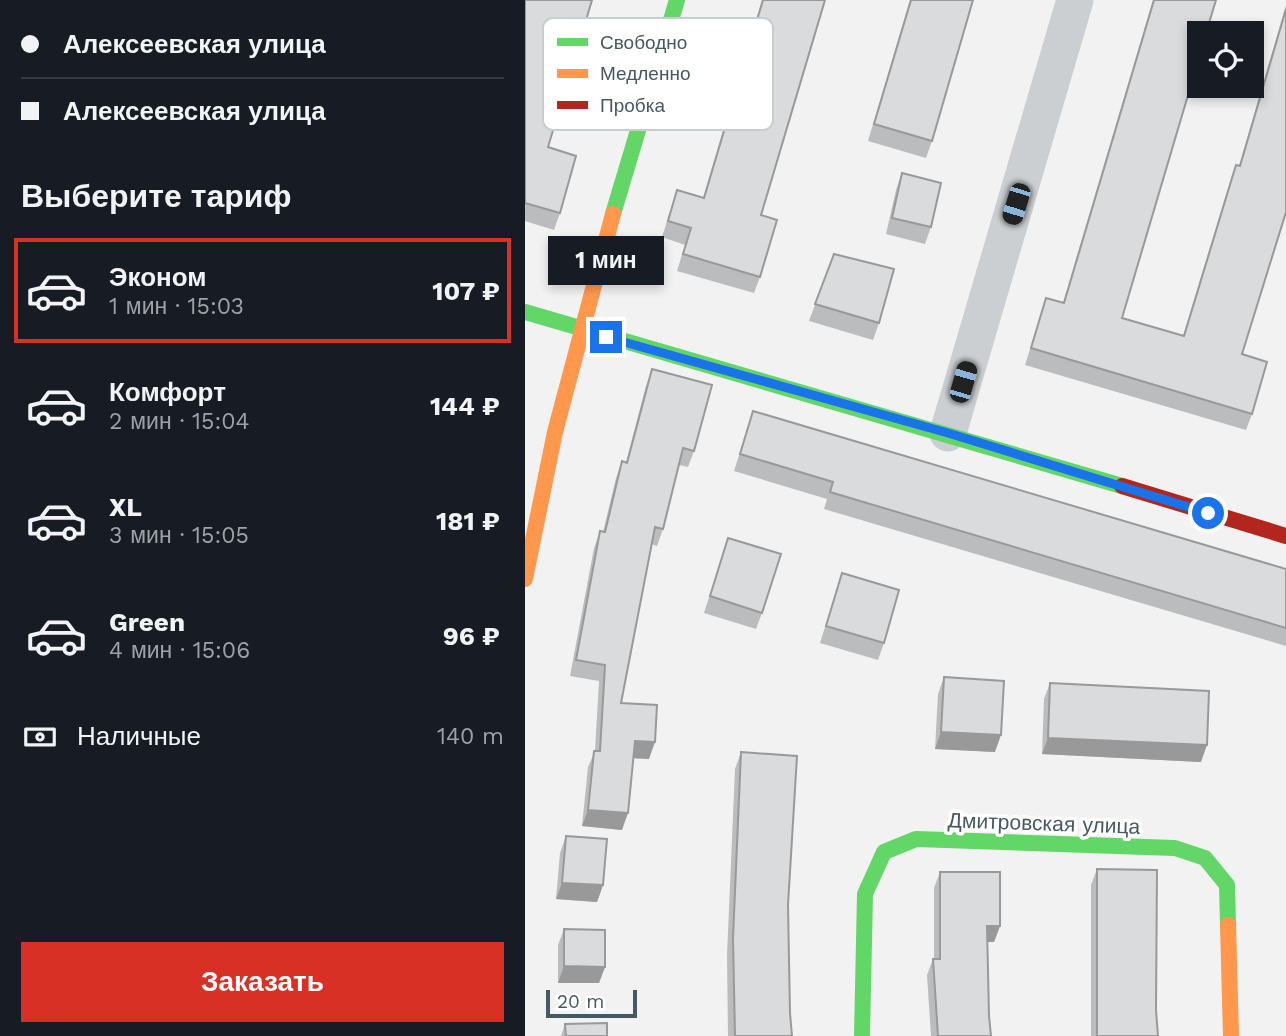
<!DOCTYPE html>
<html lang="ru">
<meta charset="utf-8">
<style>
:root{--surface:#171b24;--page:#242831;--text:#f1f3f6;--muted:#9ea1a6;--line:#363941;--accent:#d93025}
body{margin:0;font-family:"Work Sans",sans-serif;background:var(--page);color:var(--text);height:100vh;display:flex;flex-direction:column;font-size:26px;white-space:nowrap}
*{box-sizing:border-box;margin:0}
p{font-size:23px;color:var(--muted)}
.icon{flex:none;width:38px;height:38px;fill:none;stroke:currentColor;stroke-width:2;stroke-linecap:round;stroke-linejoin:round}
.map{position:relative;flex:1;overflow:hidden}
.panel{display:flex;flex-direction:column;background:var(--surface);width:525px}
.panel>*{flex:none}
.banner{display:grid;align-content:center;height:154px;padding:0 21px;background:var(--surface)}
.controls{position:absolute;left:662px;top:21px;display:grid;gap:14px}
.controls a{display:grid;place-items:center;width:77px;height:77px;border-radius:0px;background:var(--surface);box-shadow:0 4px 10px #0003;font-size:35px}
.scale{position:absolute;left:21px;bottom:18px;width:91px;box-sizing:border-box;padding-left:7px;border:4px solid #465861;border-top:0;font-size:19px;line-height:24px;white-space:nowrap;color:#465861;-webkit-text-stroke:5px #fff;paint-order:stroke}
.end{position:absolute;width:32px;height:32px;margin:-16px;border:9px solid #1a73e8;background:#fff;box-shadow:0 0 0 4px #fff}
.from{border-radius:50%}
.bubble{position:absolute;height:49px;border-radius:0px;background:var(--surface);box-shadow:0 4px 10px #0003;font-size:23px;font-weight:700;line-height:49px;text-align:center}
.car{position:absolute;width:21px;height:42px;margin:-21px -10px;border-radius:9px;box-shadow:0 0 5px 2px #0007;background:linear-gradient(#222 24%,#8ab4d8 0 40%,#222 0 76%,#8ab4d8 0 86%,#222 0)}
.banner b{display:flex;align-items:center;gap:24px;height:66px;font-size:26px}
.banner b+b{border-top:2px solid var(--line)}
.banner i{width:18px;height:18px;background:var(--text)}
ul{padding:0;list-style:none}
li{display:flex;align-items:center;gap:21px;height:105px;margin:0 14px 10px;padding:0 7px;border:4px solid transparent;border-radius:0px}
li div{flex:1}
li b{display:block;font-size:26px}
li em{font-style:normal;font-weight:700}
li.selected{border-color:var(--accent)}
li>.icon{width:63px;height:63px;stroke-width:1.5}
h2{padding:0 21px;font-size:32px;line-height:84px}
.pay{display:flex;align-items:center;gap:18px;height:77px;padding:0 21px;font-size:26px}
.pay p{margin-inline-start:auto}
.button{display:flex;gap:14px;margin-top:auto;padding:14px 21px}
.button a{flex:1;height:80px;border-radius:0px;background:var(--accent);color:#fff;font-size:28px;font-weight:700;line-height:80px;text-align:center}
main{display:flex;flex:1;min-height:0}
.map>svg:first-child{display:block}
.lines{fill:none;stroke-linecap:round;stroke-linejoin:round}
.street{stroke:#cbcfd1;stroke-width:37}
.fast{stroke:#63d668;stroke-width:16}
.slow{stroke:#ff974d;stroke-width:16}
.jam{stroke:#b3261e;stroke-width:16}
.wall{fill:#bbbcbd}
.shaded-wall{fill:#99999a}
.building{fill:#dadbdc;stroke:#99999a;stroke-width:2}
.route{stroke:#1a73e8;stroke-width:9}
.labels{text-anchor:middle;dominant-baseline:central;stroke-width:7;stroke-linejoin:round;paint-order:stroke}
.street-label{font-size:21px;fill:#465861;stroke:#fff}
.key{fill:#fff;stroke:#c8cdd0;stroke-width:2}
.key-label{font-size:19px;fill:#465861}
</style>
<main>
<section class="panel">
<div class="banner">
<b><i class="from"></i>Алексеевская улица</b>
<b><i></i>Алексеевская улица</b>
</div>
<h2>Выберите тариф</h2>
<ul>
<li class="selected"><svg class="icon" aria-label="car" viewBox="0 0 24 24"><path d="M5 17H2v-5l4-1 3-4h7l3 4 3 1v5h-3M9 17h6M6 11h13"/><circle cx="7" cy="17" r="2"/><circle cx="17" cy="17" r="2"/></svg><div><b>Эконом</b><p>1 мин · 15:03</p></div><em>107 ₽</em></li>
<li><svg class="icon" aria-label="car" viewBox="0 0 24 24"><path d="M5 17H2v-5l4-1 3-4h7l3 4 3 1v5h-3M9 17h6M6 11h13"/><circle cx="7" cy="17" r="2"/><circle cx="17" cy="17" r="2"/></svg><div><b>Комфорт</b><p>2 мин · 15:04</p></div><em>144 ₽</em></li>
<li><svg class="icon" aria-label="car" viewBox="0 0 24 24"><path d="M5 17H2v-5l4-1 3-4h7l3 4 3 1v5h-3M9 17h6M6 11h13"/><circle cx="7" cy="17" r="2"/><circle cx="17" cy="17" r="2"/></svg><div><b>XL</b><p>3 мин · 15:05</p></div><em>181 ₽</em></li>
<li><svg class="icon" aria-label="car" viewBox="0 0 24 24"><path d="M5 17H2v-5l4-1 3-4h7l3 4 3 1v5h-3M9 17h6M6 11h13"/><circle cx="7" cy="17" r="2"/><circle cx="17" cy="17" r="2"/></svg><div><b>Green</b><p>4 мин · 15:06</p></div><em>96 ₽</em></li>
</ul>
<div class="pay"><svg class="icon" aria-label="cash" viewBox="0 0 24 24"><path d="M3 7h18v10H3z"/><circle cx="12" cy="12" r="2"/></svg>Наличные<p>140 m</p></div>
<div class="button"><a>Заказать</a></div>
</section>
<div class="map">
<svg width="761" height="1036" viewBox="0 0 761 1036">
<rect width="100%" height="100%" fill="#f2f2f2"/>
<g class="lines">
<path class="street" d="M423,433L550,0"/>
<path class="fast" d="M88,214L152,0
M0,312L597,486
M337,1036L340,894L359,852L391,839L650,848L680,858L702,885L703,925"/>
<path class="slow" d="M0,579L30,432L88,214
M703,925L706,1036"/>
<path class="jam" d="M597,486L761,536"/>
</g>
<path class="wall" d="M0,0L23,147L35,213L29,230L0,221Z
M237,0H300L236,215L235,277L229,293L152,271L160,245L137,237L152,190L178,198Z
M385,0H448L407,141L401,158L343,141Z
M628,0H691L597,318L658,336L705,182L711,165L714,166L761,5V212L717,354L727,414L721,430L500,365L521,298L538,303Z
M377,173L406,227L400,244L361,234L371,190Z
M309,254L354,323L348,340L284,321Z
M127,369L169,451L163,467L154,465L138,529L132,546L126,544L96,703L124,759L108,758L97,830L57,826L63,767L70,751L74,681L45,676L69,548L75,531L78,532L91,478L97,461L101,462L121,386Z
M228,411L761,569V646L299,509L302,499L209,471Z
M203,538L237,613L231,629L179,613Z
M317,573L359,643L353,660L295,643Z
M419,677L470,752L410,749L413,694Z
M525,683L676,762L517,754L519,699Z
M216,752L263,905L265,1013L267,1036H203L202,955L210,769Z
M41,836L78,885L72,902L31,899L35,853Z
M572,869L631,1010L633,1036H566V885Z
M415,872L475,926L469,942H462L464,1016L466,1036H406L402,975L408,959H409V888Z
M39,929L80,967L74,983H33V945Z
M40,1024L82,1036H36Z"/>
<path class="shaded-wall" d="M416,732L476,735L470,752L410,749Z
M523,738L682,745L676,762L517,754Z
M110,741L130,742L124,759L104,758Z
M63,810L103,813L97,830L57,826Z
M37,883L78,885L72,902L31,899Z
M462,926H475L469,942H456Z
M39,966L80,967L74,983H33Z"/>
<path class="building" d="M0,0H67L23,147L51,156L35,213L0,203Z
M238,0H300L236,215L252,220L235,277L158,254L166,228L143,221L152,190L179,198Z
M386,0H448L407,141L349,124Z
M629,0H691L681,33H674V58L597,318L659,336L711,165L715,166L761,9V212L717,354L742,362L727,414L506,348L521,298L539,303Z
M377,173L416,183L406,227L367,218Z
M309,254L369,269L354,323L290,304Z
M127,369L187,385L169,451L158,448L138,529L130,527L96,703L132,705L130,742L110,741L103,813L63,810L69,751H75L80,665L51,660L75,531L80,532L97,461L102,463Z
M228,411L761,569V628L305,492L308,482L215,454Z
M203,538L256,554L237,613L185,596Z
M317,573L374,590L359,643L301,626Z
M419,677L479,681L476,735L416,732Z
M525,683L684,691L682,745L523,738Z
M216,752L272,756L263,905L265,1013L267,1036H210L208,938Z
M41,836L82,839L78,885L37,883Z
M572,869L632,870L631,1010L633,1036H572Z
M415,872H475V926H462L464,1016L466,1036H413L408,959H415Z
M39,929L80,930V967L39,966Z
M82,1023V1036H41L40,1024Z"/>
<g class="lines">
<path class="route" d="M81,337L423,433L683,513"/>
</g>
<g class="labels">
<g class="street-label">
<text transform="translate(519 823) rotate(2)">Дмитровская улица</text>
</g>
</g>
<rect x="18" y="18" width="230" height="112" rx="10" class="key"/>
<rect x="32" y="38" width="31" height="8" fill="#63d668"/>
<rect x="32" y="69" width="31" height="9" fill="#ff974d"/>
<rect x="32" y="101" width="31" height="8" fill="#b3261e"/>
<g class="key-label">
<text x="75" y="49">Свободно</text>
<text x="75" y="80">Медленно</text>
<text x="75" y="112">Пробка</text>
</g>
</svg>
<div class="controls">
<a><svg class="icon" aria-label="locate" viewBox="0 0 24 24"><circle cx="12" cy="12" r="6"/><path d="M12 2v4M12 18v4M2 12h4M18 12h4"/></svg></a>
</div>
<div class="scale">20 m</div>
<i class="end from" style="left:683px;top:513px"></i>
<i class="end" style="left:81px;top:337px"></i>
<div class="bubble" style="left:23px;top:236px;width:116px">1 мин</div>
<i class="car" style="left:491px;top:204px;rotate:197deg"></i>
<i class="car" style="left:438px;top:382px;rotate:16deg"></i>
</div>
</main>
